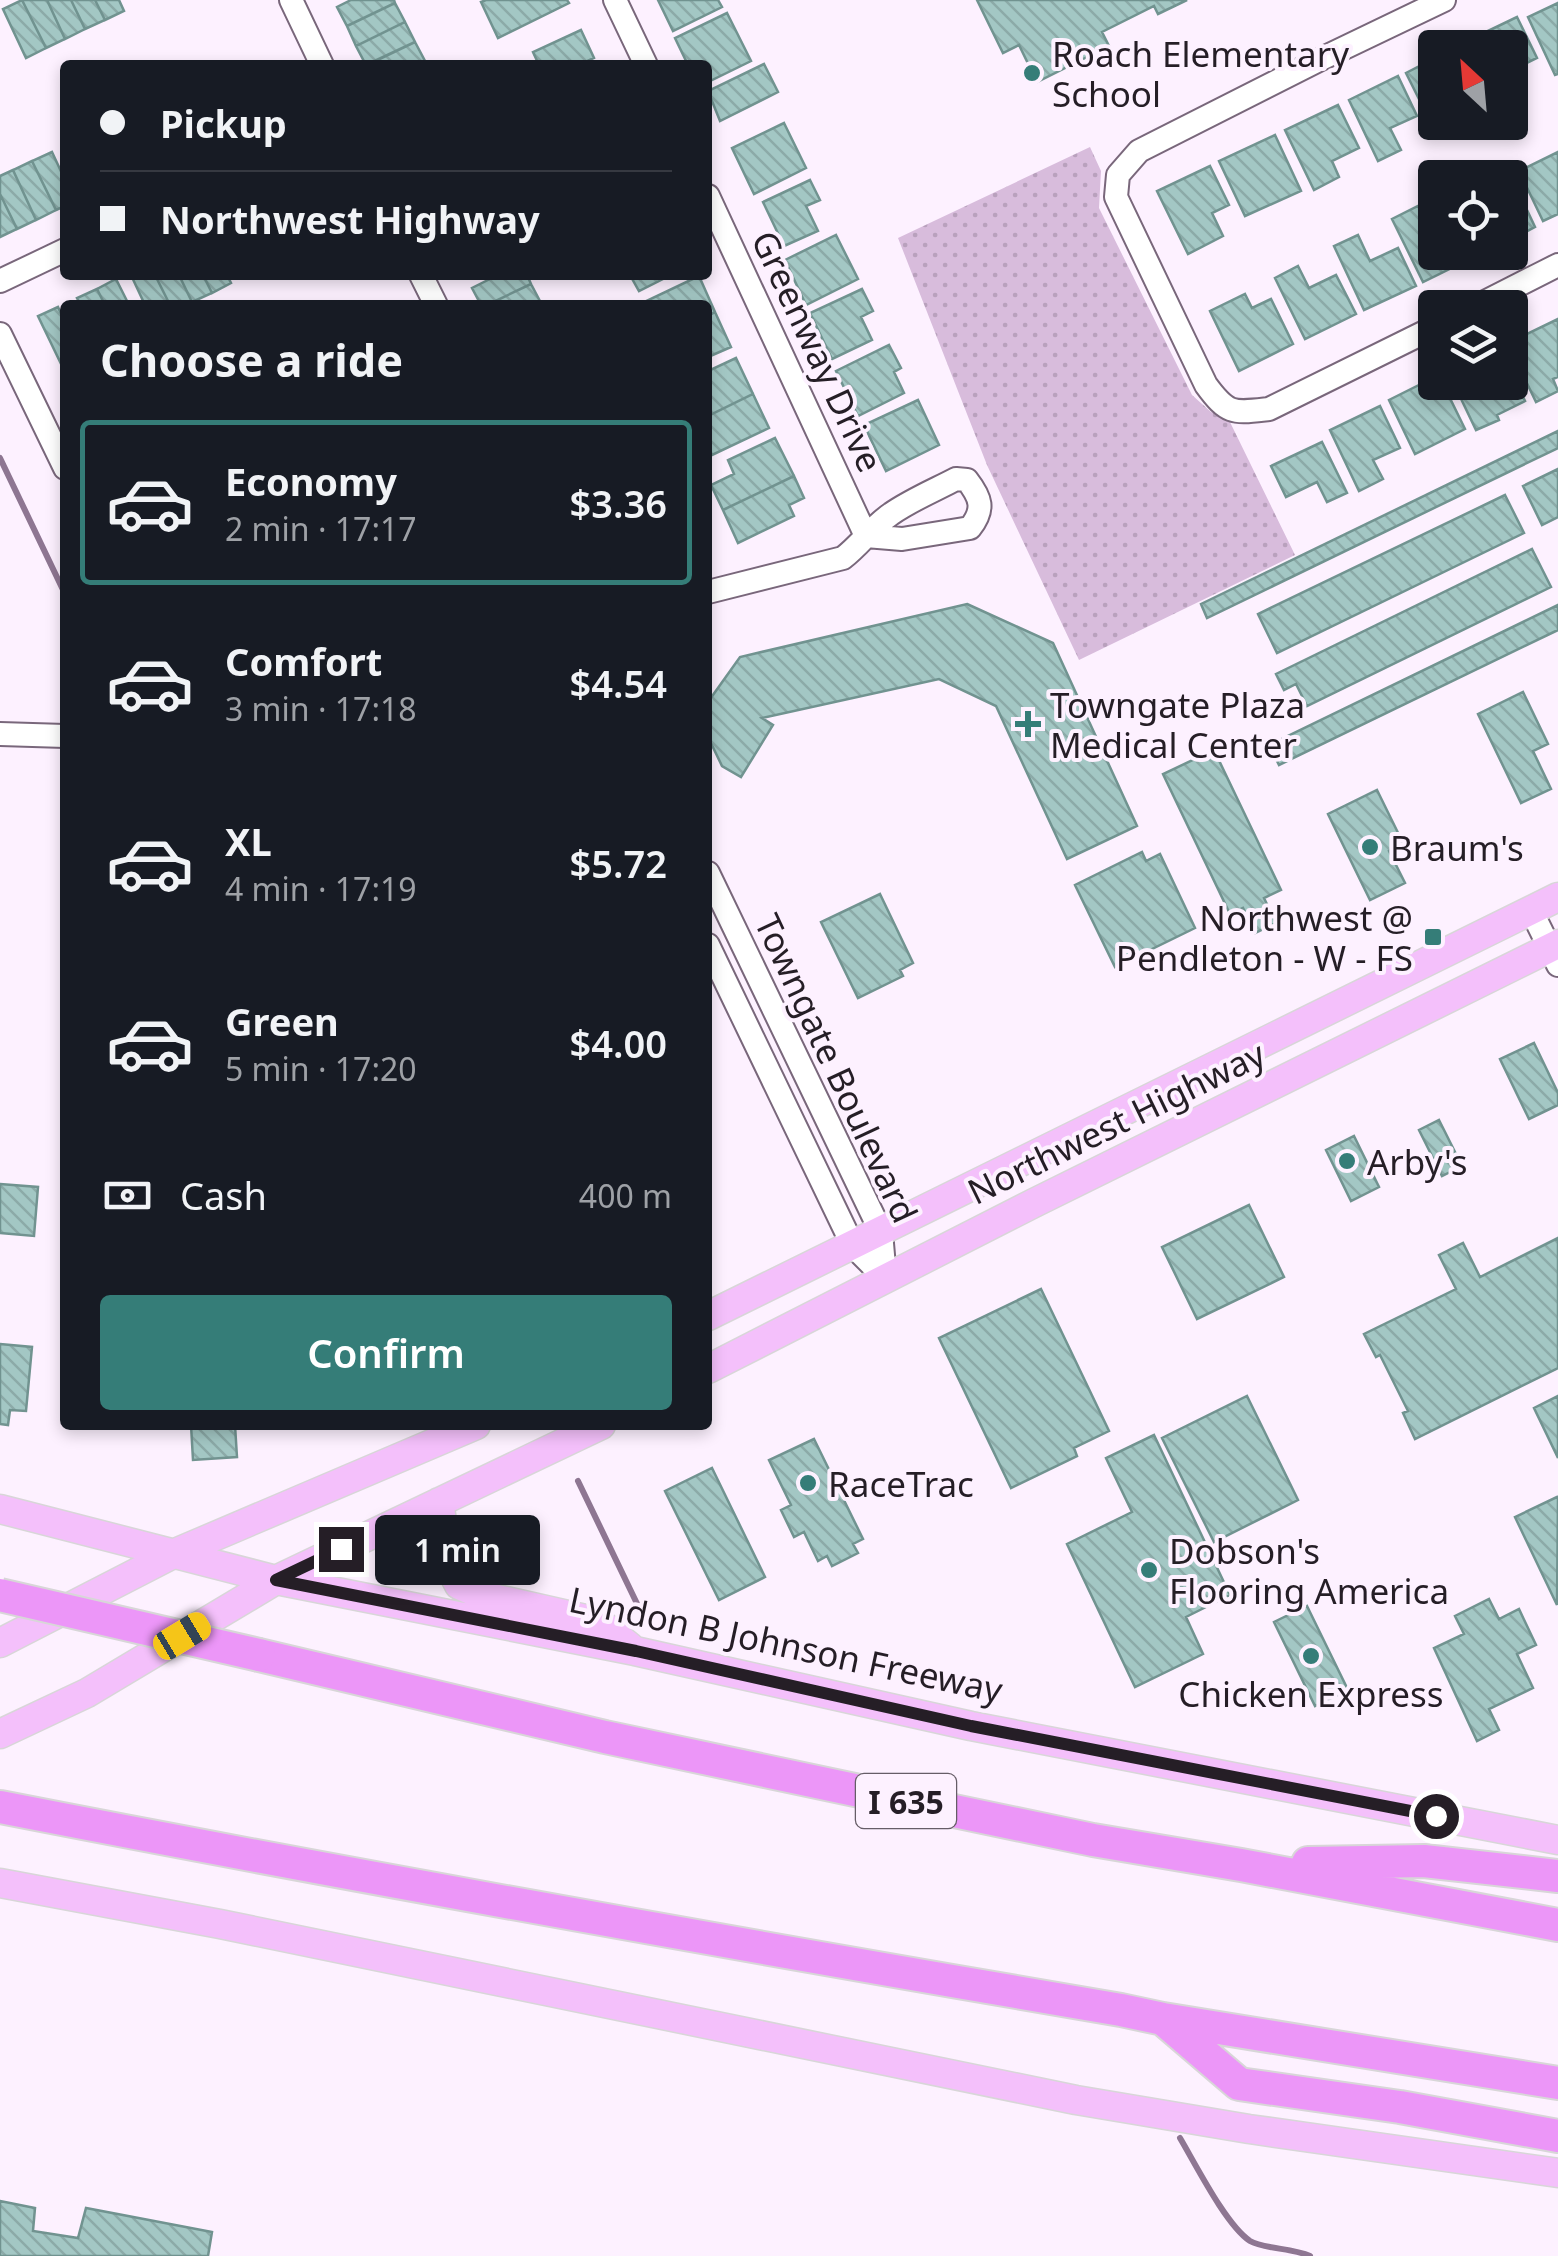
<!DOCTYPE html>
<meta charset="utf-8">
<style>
:root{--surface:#171b24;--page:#242831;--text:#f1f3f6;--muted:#9ea1a6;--line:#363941;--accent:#357d78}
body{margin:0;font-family:"Noto Sans",sans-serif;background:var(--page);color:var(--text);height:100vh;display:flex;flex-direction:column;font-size:38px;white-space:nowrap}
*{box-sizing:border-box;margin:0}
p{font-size:32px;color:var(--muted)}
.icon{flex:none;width:55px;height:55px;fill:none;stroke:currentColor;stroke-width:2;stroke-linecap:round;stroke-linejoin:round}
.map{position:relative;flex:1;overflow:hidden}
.drawer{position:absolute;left:60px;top:300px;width:652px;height:1130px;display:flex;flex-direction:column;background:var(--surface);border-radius:10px;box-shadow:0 5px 15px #0003}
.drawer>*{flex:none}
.top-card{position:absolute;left:60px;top:60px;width:652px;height:220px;border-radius:10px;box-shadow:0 5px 15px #0003;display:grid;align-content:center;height:220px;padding:0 40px;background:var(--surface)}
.needle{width:65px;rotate:334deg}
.buttons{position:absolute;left:1418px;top:30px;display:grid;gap:20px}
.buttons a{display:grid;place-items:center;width:110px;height:110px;border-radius:10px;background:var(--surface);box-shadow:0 5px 15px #0003;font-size:50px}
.end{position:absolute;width:45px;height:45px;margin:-22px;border:12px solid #251e26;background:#fff;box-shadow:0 0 0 5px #fff}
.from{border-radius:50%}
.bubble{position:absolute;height:70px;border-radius:10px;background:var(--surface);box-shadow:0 5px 15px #0003;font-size:32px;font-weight:600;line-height:70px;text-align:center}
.car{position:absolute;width:30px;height:60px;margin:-30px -15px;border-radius:12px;box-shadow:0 0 8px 2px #0007;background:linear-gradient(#f5c518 24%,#345 0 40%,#f5c518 0 76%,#345 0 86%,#f5c518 0)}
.top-card b{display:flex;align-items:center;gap:35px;height:95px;font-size:38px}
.top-card b+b{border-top:2px solid var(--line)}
.top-card i{width:25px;height:25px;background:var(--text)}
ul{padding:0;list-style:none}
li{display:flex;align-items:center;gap:30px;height:165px;margin:0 20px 15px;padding:0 20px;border:5px solid transparent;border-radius:10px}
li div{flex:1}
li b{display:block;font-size:38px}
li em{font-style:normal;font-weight:600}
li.on{border-color:var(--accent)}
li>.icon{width:90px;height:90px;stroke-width:1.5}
h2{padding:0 40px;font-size:45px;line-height:120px}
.pay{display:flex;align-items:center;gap:25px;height:110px;padding:0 40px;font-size:38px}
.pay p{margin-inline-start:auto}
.primary-button{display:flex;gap:20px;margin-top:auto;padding:20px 40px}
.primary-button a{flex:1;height:115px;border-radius:10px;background:var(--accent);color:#fff;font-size:40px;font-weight:600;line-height:115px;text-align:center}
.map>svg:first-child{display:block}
.park{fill:url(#park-dots)}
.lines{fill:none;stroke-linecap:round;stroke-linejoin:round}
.stream{stroke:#8e7692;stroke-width:6}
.building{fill:url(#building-back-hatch);stroke:#719390;stroke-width:2.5}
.minor-casing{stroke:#79677b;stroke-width:26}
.major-casing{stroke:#d8d6d8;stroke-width:31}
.highway-casing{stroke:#d8d6d8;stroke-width:36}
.minor{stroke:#fff;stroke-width:22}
.major{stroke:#f4c0fb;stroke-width:28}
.highway{stroke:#ec96f8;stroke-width:32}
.highway-bridge-casing{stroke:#d8d6d8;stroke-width:36;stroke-linecap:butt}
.highway-bridge{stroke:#ec96f8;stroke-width:32}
.route{stroke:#251e26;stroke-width:12}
.poi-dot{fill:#357d78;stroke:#fdf1ff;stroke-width:4}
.labels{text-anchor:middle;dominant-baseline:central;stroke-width:8;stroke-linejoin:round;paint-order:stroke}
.shield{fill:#fdf1ff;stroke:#665d67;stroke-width:2.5}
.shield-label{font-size:32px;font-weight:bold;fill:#251e26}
.poi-label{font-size:35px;fill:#251e26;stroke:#fdf1ff;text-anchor:start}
.street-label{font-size:35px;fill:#251e26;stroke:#fdf1ff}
</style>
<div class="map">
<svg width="1558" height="2256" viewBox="0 0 1558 2256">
<defs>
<pattern id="park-dots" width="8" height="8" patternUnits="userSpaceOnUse" patternTransform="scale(2.5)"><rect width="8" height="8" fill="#d8bcdc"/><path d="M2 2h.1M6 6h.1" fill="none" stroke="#b9a1bd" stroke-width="1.8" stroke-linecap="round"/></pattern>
<pattern id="building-back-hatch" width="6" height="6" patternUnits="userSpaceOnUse" patternTransform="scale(2.5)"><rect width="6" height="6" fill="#a3c7c4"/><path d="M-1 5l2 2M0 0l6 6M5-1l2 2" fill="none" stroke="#8caaa8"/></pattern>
</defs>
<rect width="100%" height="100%" fill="#fdf1ff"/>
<path class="park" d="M1090,147L1101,171L1099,208L1192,395L1211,412L1228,418L1295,555L1079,660L987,465L898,238Z"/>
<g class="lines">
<path class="stream" d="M0,458L65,594
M578,1481L642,1614
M1180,2138C1196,2165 1226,2225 1250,2241C1263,2249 1293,2248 1310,2256"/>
</g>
<path class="building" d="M22,0H47L65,39L46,48Z
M22,0L46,48L26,58L3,9Z
M47,0H71L85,29L65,39Z
M71,0H95L105,20L85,29Z
M95,0H119L124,11L105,20Z
M351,0H394L395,3L347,26L337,7Z
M486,0H567L569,3L498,38L481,2Z
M658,0H718L722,7L673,31Z
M977,0H1187L1158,14L1154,6L1102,32L1109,46L1037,82L1019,45L1003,53Z
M395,3L405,22L356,46L347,26Z
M1558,3V74L1555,75L1528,17Z
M727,13L751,61L708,82V65H688L675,38Z
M1517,17L1537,58L1510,71L1519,90L1510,95V48H1467L1465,42Z
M405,22L415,42L366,65L356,46Z
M581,30L594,58L579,65H539L533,52Z
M415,42L425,61L417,65H367Z
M1435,58V122H1442L1433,127L1406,73Z
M764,64L778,92L720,121L708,91Z
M1398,76L1417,116L1390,128L1401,150L1378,161L1349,100Z
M1338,105L1359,148L1332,161L1339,177L1314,190L1285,130Z
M784,123L806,168L754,194L732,148Z
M1275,135L1301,191L1245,216L1219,161Z
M52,152L65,180V206L56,210L32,161Z
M1558,152V214L1543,221L1519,171Z
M32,161L56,210L36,220L13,170Z
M1210,166L1229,205L1212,213L1223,236L1188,254L1157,191Z
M13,170L36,220L17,229L0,194V176Z
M810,180L820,200L806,206L818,231L784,246L763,202Z
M1519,193L1535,227L1510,240V198Z
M0,194L17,229L0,237Z
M1418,206L1427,224L1435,220V252H1472L1474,257L1423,282L1392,219Z
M836,235L858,279L806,305L785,260Z
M1358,235L1370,261L1398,248L1416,286L1364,310L1334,246Z
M1298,266L1309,288L1336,275L1356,314L1305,339L1275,278Z
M131,275H155L170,305H145Z
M155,275H179L192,302L187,305H170Z
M179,275H203L212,293L192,302Z
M203,275H227L231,283L212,293Z
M498,275H527L531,284L487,305H481L472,288Z
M630,275H671L639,291Z
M699,276L715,312L708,316V305H643L642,303Z
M116,279L129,305H105L97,289Z
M531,284L541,303L487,305Z
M97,289L105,305H81L77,298Z
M862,289L873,311L861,317L872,340L832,359L810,313Z
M1245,294L1252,308L1271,299L1293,344L1239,371L1210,311Z
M58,307L65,322V364L62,366L38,316Z
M715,312L731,347L708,357V316Z
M1558,319V377L1553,379L1558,391L1536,402L1510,348V342Z
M889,345L901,368L894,372L904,393L858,416L836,371Z
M736,358L753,394L708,416V371Z
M1510,370L1525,401L1497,415L1499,420L1476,430L1453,382H1510Z
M1435,377V382H1442L1465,429L1415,454L1389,400Z
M753,394L769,428L712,455L708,445V416Z
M918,400L939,445L886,471L864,425Z
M1380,406L1400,448L1373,460L1383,479L1359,491L1330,430Z
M1558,431V448L1207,618L1201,604Z
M775,438L794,476L723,510L711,485L734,474L728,460Z
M1322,442L1347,493L1327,502L1317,482L1286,497L1271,466Z
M1558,469V517L1542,525L1523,486Z
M794,476L804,498L789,505L794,516L738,543L723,510Z
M1505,495L1524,533L1277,653L1258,614Z
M1532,549L1551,587L1307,706L1296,684L1284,690L1276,674Z
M967,604L1053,643L1137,826L1067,859L996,706L939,679L762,718L773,725L741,777L722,766L708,737V702L740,657Z
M1558,605V630L1279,765L1269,745Z
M1523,692L1548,744L1533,751L1551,789L1521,803L1478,714Z
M1214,750L1281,890L1264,898L1276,923L1255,933L1243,908L1230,914L1163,774Z
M1377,790L1403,843L1389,851L1405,883L1370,900L1328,814Z
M1142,852L1146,861L1160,854L1195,928L1115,967L1075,885Z
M880,894L913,963L900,970L903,976L858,998L821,922Z
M1534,1043L1558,1093V1105L1529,1119L1500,1059Z
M1439,1120L1462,1166L1442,1176L1419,1130Z
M1354,1136L1379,1187L1351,1201L1326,1150Z
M0,1184L38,1187L34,1236L0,1233Z
M1249,1205L1284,1277L1197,1319L1162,1247Z
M1558,1238V1368L1415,1439L1403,1413L1408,1411L1380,1355L1376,1357L1364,1334L1456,1289L1439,1255L1463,1243L1480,1277Z
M1041,1289L1109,1431L1074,1448L1077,1456L1011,1488L939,1338Z
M0,1344L32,1347L26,1411L10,1410L8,1425L0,1424Z
M1247,1396L1298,1500L1214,1542L1162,1438Z
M1558,1396V1458L1534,1408Z
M191,1425H235L237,1457L193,1460Z
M1154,1435L1230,1595L1186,1617L1203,1654L1135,1687L1067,1544L1132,1512L1106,1458Z
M814,1439L863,1539L853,1544L858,1553L832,1566L827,1556L818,1561L804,1532L794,1537L781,1510L791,1505L769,1460Z
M712,1468L765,1577L719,1600L665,1491Z
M1557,1497L1558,1499L1557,1605L1515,1517Z
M1489,1599L1499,1619L1519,1609L1536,1645L1517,1654L1533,1688L1489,1709L1499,1730L1477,1741L1434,1648L1464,1634L1455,1616Z
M1307,1606L1348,1690L1315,1706L1274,1622Z
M0,2201L35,2208L33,2231L78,2238L86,2208L212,2232L208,2256H0Z"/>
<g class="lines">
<g class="minor-casing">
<path id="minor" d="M291,0L322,65
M615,0L646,65
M708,196L866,536
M421,275L436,305
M0,281L65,250
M1473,308L1558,265
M1435,327L1269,409C1233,413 1228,415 1206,385L1116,197L1118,175L1139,151L1319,60L1444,0
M0,334L65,468
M708,592L843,558C860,545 873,526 891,514C911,500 935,490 956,479L967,480C981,498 985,509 970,528L902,539L866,536
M0,734L65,736
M708,873L881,1232L885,1278
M1531,910L1558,965
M708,945L853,1246L885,1278"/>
</g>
<g class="major-casing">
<path id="major" d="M708,1316L1558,897
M708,1369L1034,1203L1558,944
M439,1502L444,1534V1556L459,1585L484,1596L599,1622L630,1647
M0,1509L276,1580L635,1651L971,1726L1558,1840
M0,1643L173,1554L476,1425
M0,1734L87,1693L276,1580L601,1425
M0,1883L220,1924L1076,2100L1249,2129L1558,2173"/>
</g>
<g class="highway-casing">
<path id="highway" d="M259,1655L605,1737L916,1803L1093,1840L1241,1865L1558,1925
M0,1807C373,1880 747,1946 1121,2010L1163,2019L1558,2083
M1308,1863L1424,1861L1558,1876
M1163,2019L1239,2084L1400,2107L1558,2136"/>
</g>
<use href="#minor" class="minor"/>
<use href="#major" class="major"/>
<use href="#highway" class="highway"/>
<g class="highway-bridge-casing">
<path id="highway-bridge" d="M0,1595L259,1655"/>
</g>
<use href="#highway-bridge" class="highway-bridge"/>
</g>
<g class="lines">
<path class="route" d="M341,1549L276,1580L636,1651L971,1726L1436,1816"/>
</g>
<g class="poi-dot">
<circle cx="1032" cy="73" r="10"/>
<path d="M1023 709h10v10h10v10h-10v10h-10v-10h-10v-10h10z"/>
<circle cx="1370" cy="847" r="10"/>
<rect x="1423" y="927" width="20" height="20" rx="5"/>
<circle cx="1347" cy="1161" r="10"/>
<circle cx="808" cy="1483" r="10"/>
<circle cx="1149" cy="1570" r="10"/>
<circle cx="1311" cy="1656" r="10"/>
</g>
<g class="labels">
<rect class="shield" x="856" y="1774" width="100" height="54" rx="8"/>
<g class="shield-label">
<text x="906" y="1801">I 635</text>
</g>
<g class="poi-label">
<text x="1052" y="53">Roach Elementary<tspan x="1052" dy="40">School</tspan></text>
<text x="1050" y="704">Towngate Plaza<tspan x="1050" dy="40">Medical Center</tspan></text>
<text x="1390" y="847">Braum's</text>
<text x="1413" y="917" text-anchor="end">Northwest @<tspan x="1413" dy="40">Pendleton - W - FS</tspan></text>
<text x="1367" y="1161">Arby's</text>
<text x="828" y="1483">RaceTrac</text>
<text x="1169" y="1550">Dobson's<tspan x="1169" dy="40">Flooring America</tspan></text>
<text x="1311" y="1693" text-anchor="middle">Chicken Express</text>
</g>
<g class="street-label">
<text transform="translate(818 351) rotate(65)">Greenway Drive</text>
<text transform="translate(837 1068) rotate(65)">Towngate Boulevard</text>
<text transform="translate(1116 1122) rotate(-26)">Northwest Highway</text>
<text transform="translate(786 1644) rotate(12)">Lyndon B Johnson Freeway</text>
</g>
</g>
</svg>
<div class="buttons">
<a><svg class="needle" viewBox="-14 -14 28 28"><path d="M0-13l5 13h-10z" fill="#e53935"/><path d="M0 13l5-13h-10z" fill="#9ea1a6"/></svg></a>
<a><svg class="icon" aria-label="locate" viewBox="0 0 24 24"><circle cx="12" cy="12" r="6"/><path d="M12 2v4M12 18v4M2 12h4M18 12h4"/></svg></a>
<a><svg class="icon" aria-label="layers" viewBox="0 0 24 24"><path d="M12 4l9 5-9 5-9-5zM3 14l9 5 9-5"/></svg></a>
</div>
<i class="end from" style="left:1436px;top:1816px"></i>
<i class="end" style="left:341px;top:1549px"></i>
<div class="bubble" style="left:375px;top:1515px;width:165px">1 min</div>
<i class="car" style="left:182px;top:1636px;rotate:59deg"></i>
<div class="top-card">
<b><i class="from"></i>Pickup</b>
<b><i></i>Northwest Highway</b>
</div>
<section class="drawer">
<h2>Choose a ride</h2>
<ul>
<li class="on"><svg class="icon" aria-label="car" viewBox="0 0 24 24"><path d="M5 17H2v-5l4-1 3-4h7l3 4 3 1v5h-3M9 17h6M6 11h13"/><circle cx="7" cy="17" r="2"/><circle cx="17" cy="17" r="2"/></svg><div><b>Economy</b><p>2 min · 17:17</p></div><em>$3.36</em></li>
<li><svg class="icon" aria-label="car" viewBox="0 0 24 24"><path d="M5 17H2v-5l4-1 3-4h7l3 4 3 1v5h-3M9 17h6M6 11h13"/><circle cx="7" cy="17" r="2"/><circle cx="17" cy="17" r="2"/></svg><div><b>Comfort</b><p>3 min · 17:18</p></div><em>$4.54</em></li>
<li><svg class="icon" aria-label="car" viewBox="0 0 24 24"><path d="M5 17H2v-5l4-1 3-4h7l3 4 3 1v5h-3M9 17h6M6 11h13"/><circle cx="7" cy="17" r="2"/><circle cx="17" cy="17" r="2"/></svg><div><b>XL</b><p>4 min · 17:19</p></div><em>$5.72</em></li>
<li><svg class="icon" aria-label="car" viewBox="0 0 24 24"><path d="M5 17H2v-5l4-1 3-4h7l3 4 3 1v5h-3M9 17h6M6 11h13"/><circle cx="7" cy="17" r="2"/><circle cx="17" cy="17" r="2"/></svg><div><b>Green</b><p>5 min · 17:20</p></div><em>$4.00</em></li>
</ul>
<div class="pay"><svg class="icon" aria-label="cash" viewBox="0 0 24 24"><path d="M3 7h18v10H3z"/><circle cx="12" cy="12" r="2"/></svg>Cash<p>400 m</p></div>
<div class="primary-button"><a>Confirm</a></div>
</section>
</div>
